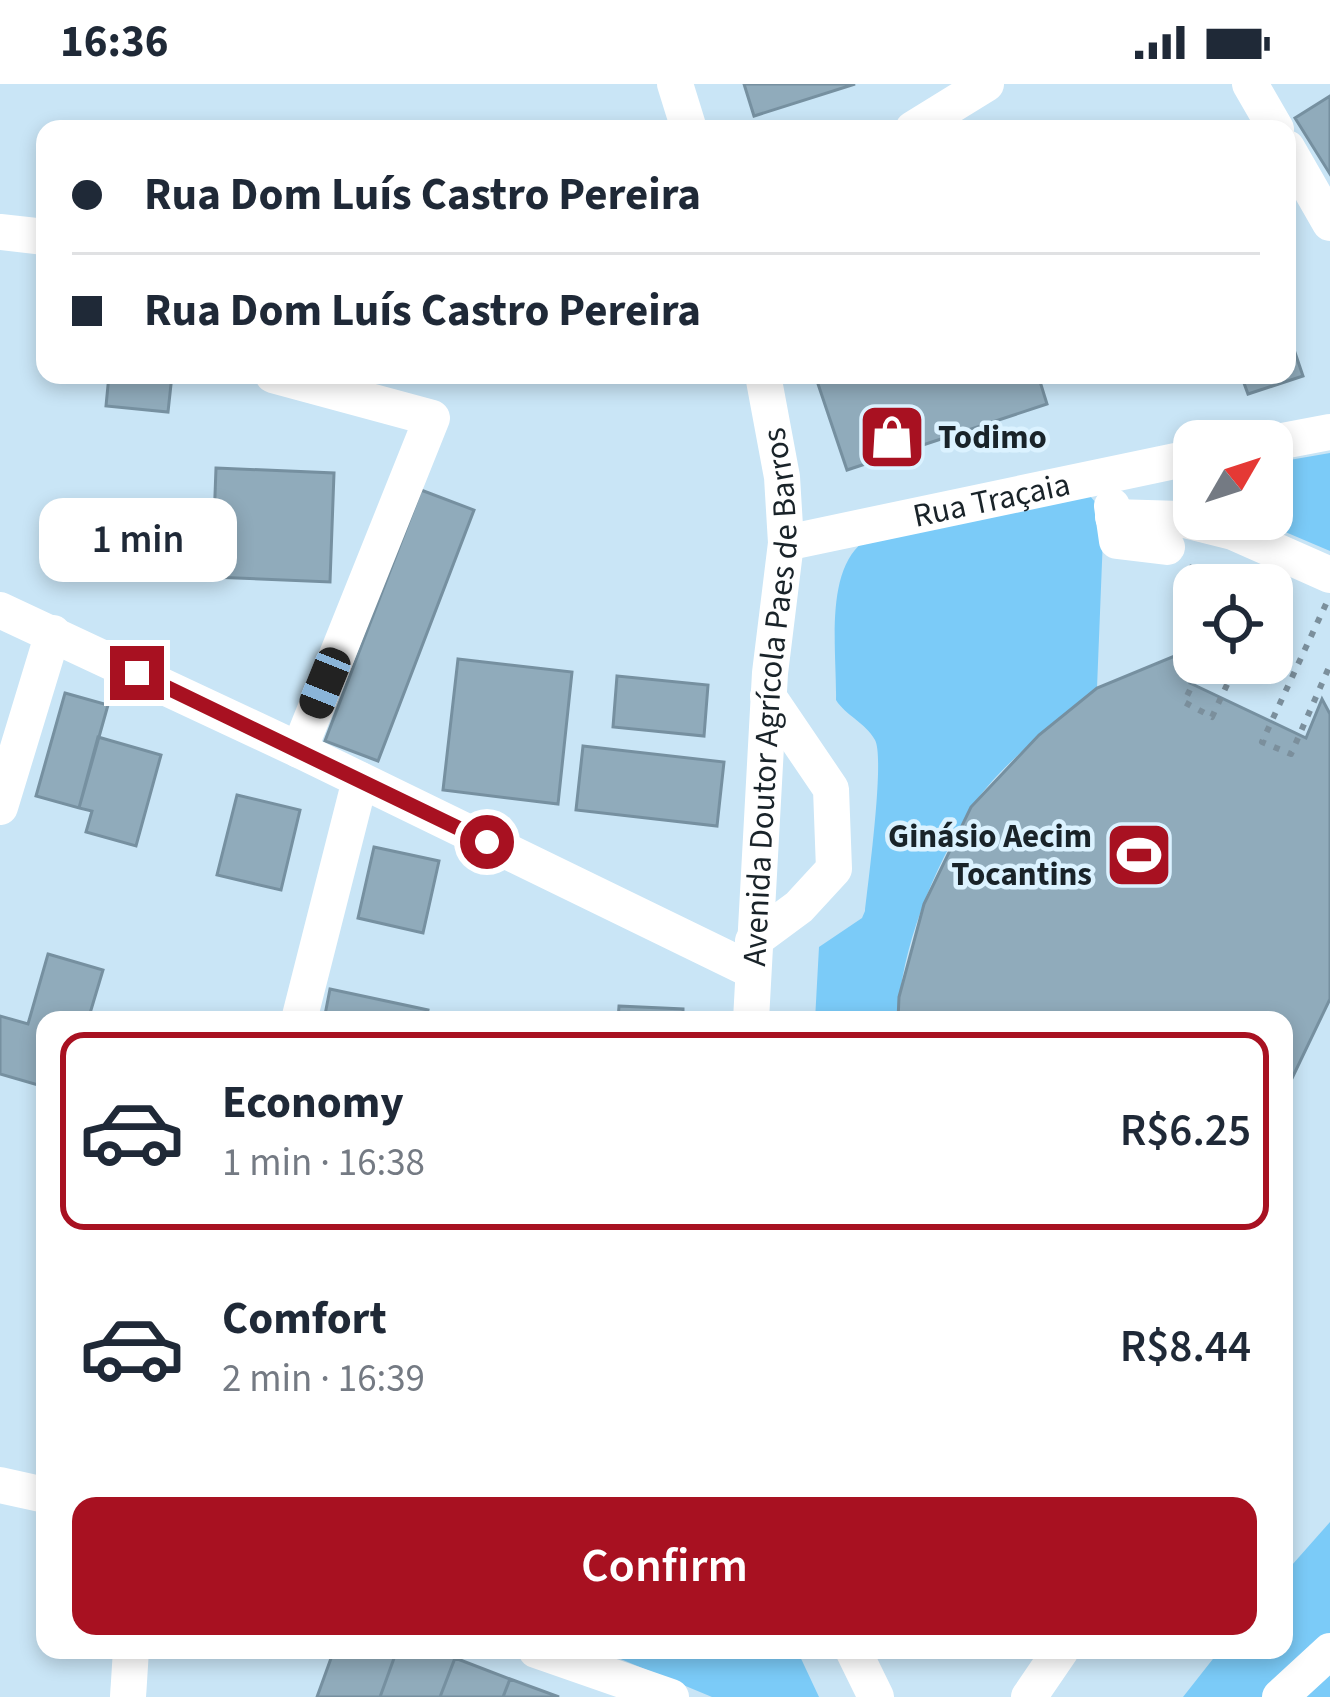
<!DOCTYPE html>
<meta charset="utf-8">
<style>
:root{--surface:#fff;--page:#f6f6f7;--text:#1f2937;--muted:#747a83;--line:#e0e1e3;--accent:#a81121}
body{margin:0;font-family:"Source Sans 3",sans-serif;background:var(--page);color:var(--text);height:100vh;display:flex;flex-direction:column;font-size:45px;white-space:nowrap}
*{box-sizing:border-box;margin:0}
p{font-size:39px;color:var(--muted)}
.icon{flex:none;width:66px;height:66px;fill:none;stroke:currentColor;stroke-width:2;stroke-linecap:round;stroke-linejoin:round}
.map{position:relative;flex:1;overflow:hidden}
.panel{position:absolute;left:36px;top:927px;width:1257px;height:648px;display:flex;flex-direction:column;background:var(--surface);border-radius:24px;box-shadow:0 6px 18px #0003}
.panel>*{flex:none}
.hud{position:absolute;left:36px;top:36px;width:1260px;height:264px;border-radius:24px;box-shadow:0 6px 18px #0003;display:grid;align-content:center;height:264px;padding:0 36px;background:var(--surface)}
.needle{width:78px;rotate:51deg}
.fabs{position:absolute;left:1173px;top:336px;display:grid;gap:24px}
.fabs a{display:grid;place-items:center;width:120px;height:120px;border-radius:24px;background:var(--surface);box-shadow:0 6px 18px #0003;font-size:60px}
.end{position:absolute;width:54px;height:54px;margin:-27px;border:15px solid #a81121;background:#fff;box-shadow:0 0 0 6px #fff}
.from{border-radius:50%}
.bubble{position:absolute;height:84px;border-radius:24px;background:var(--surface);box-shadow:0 6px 18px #0003;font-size:39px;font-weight:600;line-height:84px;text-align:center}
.car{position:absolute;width:36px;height:72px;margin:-36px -18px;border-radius:15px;box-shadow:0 0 9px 3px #0007;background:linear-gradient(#222 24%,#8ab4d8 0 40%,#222 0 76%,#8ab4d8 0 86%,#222 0)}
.hud b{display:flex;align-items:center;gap:42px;height:114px;font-size:45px}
.hud b+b{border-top:3px solid var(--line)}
.hud i{width:30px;height:30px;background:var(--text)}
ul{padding:21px 0 0;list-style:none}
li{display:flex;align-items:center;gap:36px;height:198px;margin:0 24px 18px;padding:0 12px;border:6px solid transparent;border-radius:24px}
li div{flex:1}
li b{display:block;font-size:45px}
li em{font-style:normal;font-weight:600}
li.current{border-color:var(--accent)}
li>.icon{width:108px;height:108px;stroke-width:1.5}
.action{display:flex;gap:24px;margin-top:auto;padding:24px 36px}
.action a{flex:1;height:138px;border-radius:24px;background:var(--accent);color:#fff;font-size:48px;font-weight:600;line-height:138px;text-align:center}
.status{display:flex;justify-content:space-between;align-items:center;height:84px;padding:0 60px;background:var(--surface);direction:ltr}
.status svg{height:33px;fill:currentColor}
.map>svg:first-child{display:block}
.green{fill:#7bcbf8}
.building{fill:#90abbb;stroke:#7690a0;stroke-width:3}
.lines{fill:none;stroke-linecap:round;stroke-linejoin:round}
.path{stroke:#7b8f9c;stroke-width:6;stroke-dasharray:6 9;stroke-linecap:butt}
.minor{stroke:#fff;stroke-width:36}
.route{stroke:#a81121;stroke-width:15}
.labels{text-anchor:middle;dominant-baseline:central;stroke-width:9;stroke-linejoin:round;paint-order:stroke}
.poi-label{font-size:33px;font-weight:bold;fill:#192329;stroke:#dbf2ff;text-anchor:start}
.street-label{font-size:33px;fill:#192329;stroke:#dbf2ff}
</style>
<div class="status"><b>16:36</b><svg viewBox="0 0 49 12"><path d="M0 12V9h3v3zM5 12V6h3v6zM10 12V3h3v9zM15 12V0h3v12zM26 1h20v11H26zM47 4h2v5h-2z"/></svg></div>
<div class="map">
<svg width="1330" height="1613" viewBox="0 0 1330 1613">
<rect width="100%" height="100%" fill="#c9e5f6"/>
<path class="green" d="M1330,369V467L1255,435H1272V379Z
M1090,412L1104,428L1097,604C1059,635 995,685 970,726C933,786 900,866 898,936H815L819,863L862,834L865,827C868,799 885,674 875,656C865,638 846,632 836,616C837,569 824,489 863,458Z
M1330,1438V1613H1183L1220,1566H1284V1490Z
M599,1566H797L819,1613H712Z"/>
<path class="building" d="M744,0H855L754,32Z
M1330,12V90L1295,34Z
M1287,245L1303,292L1248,310L1241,291H1287Z
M109,291H172L168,328L106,322Z
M815,291H1038L1047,320L847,386Z
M216,384L334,389L330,498L212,493Z
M421,406L474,426L378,677L325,657Z
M1194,564V579H1198L1190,599L1306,654L1322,615L1330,630V915L1284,1011V936H898L899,913L924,820L971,723L1039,651L1097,604Z
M458,575L572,588L558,720L443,706Z
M617,592L708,601L704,652L613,643Z
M65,609L108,621L79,724L36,712Z
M98,653L161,671L136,762L86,748L92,727L79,724Z
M583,662L724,678L717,742L576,726Z
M237,711L300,726L281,806L217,791Z
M374,763L439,777L423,849L358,834Z
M48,870L103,886L88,936H45V1003L0,990V932L28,940Z
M330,905L428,926L426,936H324Z
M619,922L683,925V936H618Z
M334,1566H397L380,1613H317Z
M397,1566H434L455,1574L440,1613H380Z
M455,1574L510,1595L503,1613H440Z
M510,1595L559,1613H503Z"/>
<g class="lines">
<path class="path" d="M1189,483L1242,501
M1326,520L1262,658L1291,670L1330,581
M1203,579L1184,618L1212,633L1237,579"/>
<g class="minor">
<path d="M675,0L689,45"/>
<path d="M1250,0L1276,45"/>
<path d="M913,45L986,0"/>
<path d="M1287,64L1330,139"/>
<path d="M0,148L45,153"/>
<path d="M273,291L432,334L299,666"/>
<path d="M1272,359L1330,348"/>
<path d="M1112,422L1117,457L1167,463"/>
<path d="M1113,433L1181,435L1233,448L1330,491"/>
<path id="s1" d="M786,459L1194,373"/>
<path d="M0,526L299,666L751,886"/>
<path d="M0,723L53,549"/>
<path d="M753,857L799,823L834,785L831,705L768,612"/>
<path d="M299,936L360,696"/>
<path id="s2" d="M751,936L770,589L786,459L782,393L763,291"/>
<path d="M0,1401L45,1411"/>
<path d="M536,1566L671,1613"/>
<path d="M853,1566L876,1613"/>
<path d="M128,1613L131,1566"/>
<path d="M1029,1613L1061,1566"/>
<path d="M1280,1613L1330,1567"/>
</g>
</g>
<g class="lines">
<path class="route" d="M137,589L487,758"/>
</g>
<defs>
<g id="shop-square" transform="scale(3.45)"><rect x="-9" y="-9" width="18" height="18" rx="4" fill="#a81121" stroke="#dbf2ff"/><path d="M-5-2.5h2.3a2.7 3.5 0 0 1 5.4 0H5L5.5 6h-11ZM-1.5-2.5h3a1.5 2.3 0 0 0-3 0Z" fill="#fff"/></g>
<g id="stadium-square" transform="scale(3.45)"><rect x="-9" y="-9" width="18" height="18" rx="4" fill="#a81121" stroke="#dbf2ff"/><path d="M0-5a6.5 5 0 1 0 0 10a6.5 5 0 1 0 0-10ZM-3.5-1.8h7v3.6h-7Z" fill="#fff"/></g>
</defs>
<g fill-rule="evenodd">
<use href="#shop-square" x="892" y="353"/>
<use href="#stadium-square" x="1139" y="771"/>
</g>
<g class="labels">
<g class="poi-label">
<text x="938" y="353">Todimo</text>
<text x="1092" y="752" text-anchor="end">Ginásio Aecim<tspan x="1092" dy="38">Tocantins</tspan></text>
</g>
<g class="street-label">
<text stroke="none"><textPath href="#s1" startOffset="210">Rua Traçaia</textPath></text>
<text stroke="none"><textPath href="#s2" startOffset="324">Avenida Doutor Agrícola Paes de Barros</textPath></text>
</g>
</g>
</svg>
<div class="fabs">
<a><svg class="needle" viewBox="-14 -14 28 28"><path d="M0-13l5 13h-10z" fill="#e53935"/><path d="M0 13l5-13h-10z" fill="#747a83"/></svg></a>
<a><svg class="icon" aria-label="locate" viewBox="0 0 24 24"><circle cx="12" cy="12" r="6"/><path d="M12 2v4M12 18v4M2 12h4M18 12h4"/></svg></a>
</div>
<i class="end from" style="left:487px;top:758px"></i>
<i class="end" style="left:137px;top:589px"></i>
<div class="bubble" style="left:39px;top:414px;width:198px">1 min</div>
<i class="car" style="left:325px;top:599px;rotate:202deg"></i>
<div class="hud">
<b><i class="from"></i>Rua Dom Luís Castro Pereira</b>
<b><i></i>Rua Dom Luís Castro Pereira</b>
</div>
<section class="panel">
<ul>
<li class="current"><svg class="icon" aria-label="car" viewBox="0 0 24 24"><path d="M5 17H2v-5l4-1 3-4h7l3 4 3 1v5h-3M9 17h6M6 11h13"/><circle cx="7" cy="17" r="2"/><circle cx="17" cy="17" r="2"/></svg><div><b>Economy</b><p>1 min · 16:38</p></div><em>R$6.25</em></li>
<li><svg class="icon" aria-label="car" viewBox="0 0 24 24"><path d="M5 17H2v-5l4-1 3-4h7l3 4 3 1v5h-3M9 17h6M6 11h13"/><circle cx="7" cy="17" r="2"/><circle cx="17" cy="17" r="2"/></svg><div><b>Comfort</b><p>2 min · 16:39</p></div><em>R$8.44</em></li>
</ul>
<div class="action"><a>Confirm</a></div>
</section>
</div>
